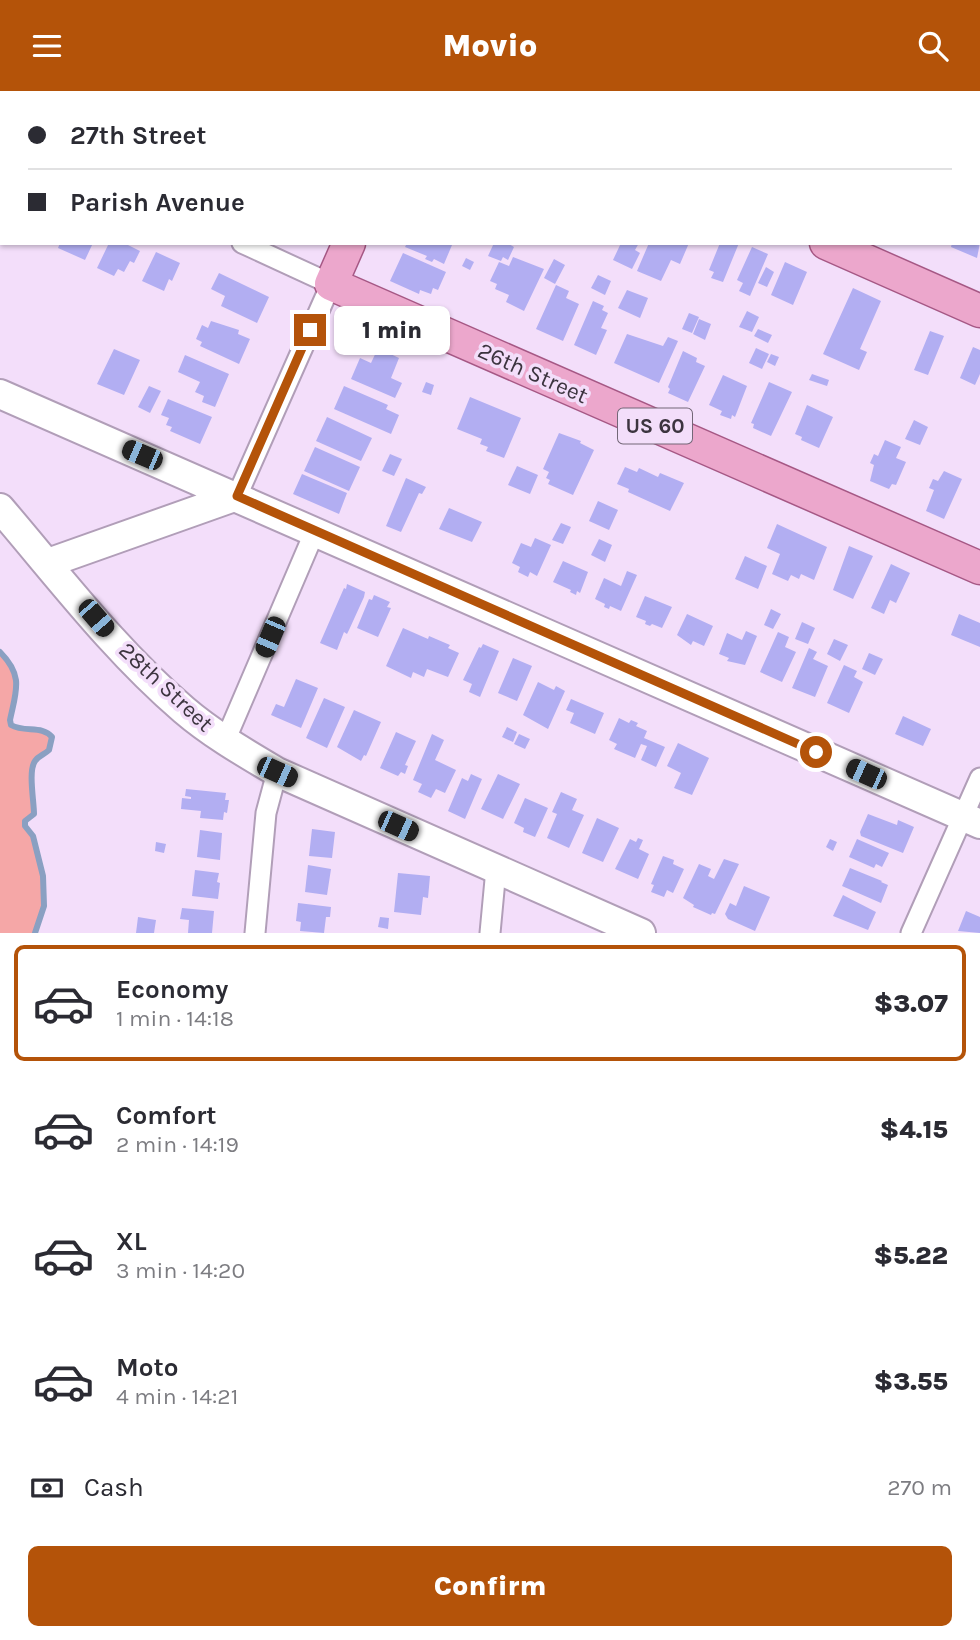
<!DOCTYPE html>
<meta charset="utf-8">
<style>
:root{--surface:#fff;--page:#f2f2f3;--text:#2b2b33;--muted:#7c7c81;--line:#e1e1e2;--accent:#b45309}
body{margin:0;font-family:Karla,sans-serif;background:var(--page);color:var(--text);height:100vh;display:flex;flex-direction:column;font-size:26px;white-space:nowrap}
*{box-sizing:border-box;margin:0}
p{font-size:23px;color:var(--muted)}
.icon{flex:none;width:38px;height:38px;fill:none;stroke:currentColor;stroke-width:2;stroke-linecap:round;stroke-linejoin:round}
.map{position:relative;height:842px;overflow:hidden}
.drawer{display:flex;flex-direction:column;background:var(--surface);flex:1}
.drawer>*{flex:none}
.banner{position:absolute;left:0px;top:0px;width:980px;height:154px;box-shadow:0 2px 5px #0004;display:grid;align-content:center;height:154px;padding:0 28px;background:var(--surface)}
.end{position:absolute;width:32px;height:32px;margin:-16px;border:9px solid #b45309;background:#fff;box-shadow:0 0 0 4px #fff}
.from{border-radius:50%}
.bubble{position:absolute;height:49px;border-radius:10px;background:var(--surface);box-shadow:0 2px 5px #0004;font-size:23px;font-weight:800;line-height:49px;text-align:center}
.car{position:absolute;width:21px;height:42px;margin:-21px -10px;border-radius:9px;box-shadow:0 0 5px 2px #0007;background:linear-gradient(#222 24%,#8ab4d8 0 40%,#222 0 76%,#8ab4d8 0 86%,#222 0)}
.banner b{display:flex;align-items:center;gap:24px;height:66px;font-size:26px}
.banner b+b{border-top:2px solid var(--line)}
.banner i{width:18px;height:18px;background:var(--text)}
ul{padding:12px 0 0;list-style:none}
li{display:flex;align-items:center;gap:21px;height:116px;margin:0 14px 10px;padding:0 14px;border:4px solid transparent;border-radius:10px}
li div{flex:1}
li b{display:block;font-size:26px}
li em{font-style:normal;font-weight:800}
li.current{border-color:var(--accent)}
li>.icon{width:63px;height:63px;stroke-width:1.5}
.pay{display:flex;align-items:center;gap:18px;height:77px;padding:0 28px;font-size:26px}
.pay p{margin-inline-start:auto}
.button{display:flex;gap:14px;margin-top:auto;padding:14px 28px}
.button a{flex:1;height:80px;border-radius:10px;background:var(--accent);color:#fff;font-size:28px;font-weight:800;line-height:80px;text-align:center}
header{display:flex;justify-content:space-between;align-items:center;height:91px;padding:0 28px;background:var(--accent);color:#fff;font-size:32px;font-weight:800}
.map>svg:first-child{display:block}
.green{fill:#f5a7a7}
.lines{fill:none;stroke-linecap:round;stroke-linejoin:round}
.stream{stroke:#8aa0c2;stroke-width:6}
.building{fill:#b2aef2}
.street-casing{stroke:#b19eb8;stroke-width:23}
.secondary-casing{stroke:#b19eb8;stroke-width:32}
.primary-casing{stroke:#a65885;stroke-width:35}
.street{stroke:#fff;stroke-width:19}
.secondary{stroke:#fff;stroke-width:28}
.primary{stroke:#eca7cc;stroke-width:32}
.route{stroke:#b45309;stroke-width:9}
.labels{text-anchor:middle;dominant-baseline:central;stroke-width:7;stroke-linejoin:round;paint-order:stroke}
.shield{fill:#f3defa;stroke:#736777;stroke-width:2}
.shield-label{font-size:21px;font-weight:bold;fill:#3c343f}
.street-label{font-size:23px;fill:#3c343f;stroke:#f3defa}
</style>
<header><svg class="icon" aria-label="menu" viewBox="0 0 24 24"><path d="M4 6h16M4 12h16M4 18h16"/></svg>Movio<svg class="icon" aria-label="search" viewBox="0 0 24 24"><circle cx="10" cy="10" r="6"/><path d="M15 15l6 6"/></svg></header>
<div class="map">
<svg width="980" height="842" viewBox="0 0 980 842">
<rect width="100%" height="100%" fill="#f3defa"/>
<path class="green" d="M0,561C24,584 16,600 10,629L12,634C25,642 42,634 52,646L49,659C44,664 39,664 35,670C28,680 34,709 34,723L25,730V735L33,745L43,785L44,815L35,842H0Z"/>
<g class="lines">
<path class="stream" d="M0,561C24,585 16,600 10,629L11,634C25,642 42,634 52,646L49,659C44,664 39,664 35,670C28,680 34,710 34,723L25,730V735L33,745L43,785L44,815L35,842"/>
</g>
<path class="building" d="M60,152H93L85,169L58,157Z
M109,152H124L140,160L134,172L130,170L124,181L118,178L114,185L97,177Z
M407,152H449L452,154L444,173L434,168L432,171L425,168L427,165L405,156Z
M494,152H507L514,156L508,169L503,166L501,170L488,165Z
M621,152H639L635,159L640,162L632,178L613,169Z
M649,152H689L680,173L671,169L661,190L637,180Z
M720,152H739L723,191L711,187L714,181L709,179Z
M952,152H980L977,167L951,156Z
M752,156L768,163L750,205L739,200L743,192L737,189Z
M156,161L180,172L172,190L169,188L164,200L142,190Z
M403,162L446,181L438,199L433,197L431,203L420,199L419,203L390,190Z
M513,166L544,178L524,220L506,211L509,204L495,198L497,193L490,190L499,171L509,175Z
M466,167L474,171L470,179L462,175Z
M554,168L565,174L555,193L544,187Z
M785,171L807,181L793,214L771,204Z
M766,176L774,181L767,196L758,192Z
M219,182L269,206L257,232L221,215L225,205L211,198Z
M598,184L611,190L605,204L591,197Z
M556,194L569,200L566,207L579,213L563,250L536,238Z
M853,197L881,210L860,258L867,261L859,279L823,263Z
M627,199L648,207L640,227L618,217Z
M593,210L604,215L602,219L608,222L601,237L607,239L596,264L574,254Z
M747,220L759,226L752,241L739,236Z
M689,222L699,226L692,242L682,238Z
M699,228L711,233L705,249L693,243Z
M211,230L239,239L238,243L250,248L239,273L200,255L202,251L196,248L202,234L208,237Z
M758,238L772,244L768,252L754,245Z
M930,240L944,245L928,284L914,279Z
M627,243L663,255L668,246L678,250L659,292L614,272Z
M973,256L980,259V283L975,294L960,287Z
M378,257L399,267L391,287L402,292L395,307L351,288L360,267L371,272Z
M756,257L769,263L762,278L749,272Z
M114,258L140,269L124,304L97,293Z
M683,260L697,267L696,271L705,275L688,311L668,302L670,298L668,296Z
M771,263L779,266L775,275L767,271Z
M185,264L229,283L215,316L202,311L204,305L195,301L200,291L178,281Z
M812,283L829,289L827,295L809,289Z
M723,284L747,295L735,326L732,324L731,328L720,324L722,320L709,314Z
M426,291L434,294L431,304L422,301Z
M769,291L792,301L771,345L753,337L754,333L751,332Z
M149,295L161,300L150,322L138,316Z
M344,295L388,314L386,318L399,324L391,343L334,318Z
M470,306L521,327L504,367L486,360L488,356L480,353L482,348L457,338Z
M168,308L212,326L200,353L170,340L172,336L166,334L169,327L161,324Z
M807,314L833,326L819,357L801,349L802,346L795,343Z
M327,326L372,347L361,370L316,350Z
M914,329L928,336L920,354L905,348Z
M559,342L581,350L580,352L594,359L573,404L548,393L550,389L546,387L549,381L543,378Z
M885,349L901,356L896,367L906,371L896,394L892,393L889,398L870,390L874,374L870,372L874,363L878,365Z
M315,356L360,376L349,400L304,380Z
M390,363L402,368L394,385L382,380Z
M517,375L538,384L530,403L508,394Z
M625,376L637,381L639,377L658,386L660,382L684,392L670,420L628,401L629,398L617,393Z
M944,380L962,388L944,428L926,420L934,399L929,397L933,388L938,390Z
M302,383L347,402L339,423L293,403Z
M406,387L426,396L422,403L419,402L401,441L386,435Z
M598,410L618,419L609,439L589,430Z
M449,417L482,431L472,451L439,438Z
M561,432L571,436L563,453L552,449Z
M777,433L827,456L814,489L801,483L799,488L791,484L788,490L772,483L780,463L767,457Z
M535,447L551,454L537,485L530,481L528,486L518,481L520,476L512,472L521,452L531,456Z
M599,448L612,454L605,471L591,464Z
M849,455L873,465L853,508L833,499Z
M745,465L767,475L758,498L735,488Z
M563,470L588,481L580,502L577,500L576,504L570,501L571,499L553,491Z
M891,473L910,482L896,512L890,509L884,523L871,517Z
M627,480L637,484L621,520L610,515L609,518L604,516L605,513L595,508L604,487L621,495Z
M347,493L365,501L364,506L349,539L347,543L344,541L337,559L320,552L344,497L346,498Z
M374,504L390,511L387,516L391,517L378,546L357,537L369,508L372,509Z
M645,505L672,516L662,537L652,533L650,535L645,533L646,530L636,526Z
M771,518L781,523L773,538L764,534Z
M687,523L713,535L704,555L693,550L691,554L677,544Z
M959,523L980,532V556L951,544Z
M802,531L815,537L808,553L795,548Z
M403,537L428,548L429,545L450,554L448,557L459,562L448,586L427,578L424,586L413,581L411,587L386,575Z
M746,540L757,545L745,574L727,570L729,567L719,563L727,542L742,549Z
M778,541L789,546L785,556L796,561L782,591L760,581Z
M834,548L848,554L840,570L827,563Z
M483,553L499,560L480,606L469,601L472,593L463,589L479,556L481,557Z
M809,557L817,561L813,568L828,575L815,606L792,597Z
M869,562L883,568L875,584L862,578Z
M513,567L532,575L517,610L498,602Z
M844,574L857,580L854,586L863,591L849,622L827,612Z
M296,588L318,597L301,637L271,624L276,613L284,616Z
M538,591L554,599L556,595L565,600L548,638L523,624Z
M324,607L345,616L327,657L306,647Z
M571,608L604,622L595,643L570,632L574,622L566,619Z
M354,619L381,631L366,665L364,664L361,670L337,656Z
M903,625L931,638L923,655L895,643Z
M619,627L629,632L631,629L638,632L636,635L647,640L644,647L665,656L656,676L641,669L647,655L641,653L635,667L614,658L617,653L609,649Z
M507,636L517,641L513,651L502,646Z
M396,641L416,650L405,674L408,675L405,683L401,681L398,685L380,677Z
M432,643L444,649L435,669L456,679L445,702L436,698L431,707L418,701L422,693L413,689Z
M519,643L530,648L525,658L514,653Z
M678,652L709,667L692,704L674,697L681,682L667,675Z
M471,683L482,688L465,728L448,720L462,687L468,690Z
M498,683L520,693L503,728L481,718Z
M186,698L226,702L225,709H229L227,722L224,721L223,729L200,727L201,720L181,718L182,707L191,708V706L185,705Z
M561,701L577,708L572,719L584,724L569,757L547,747L557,723L552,721Z
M525,707L548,717L535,746L523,741L524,737L514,732Z
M868,723L897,734L898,729L914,736L903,762L861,745L860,741Z
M597,727L619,737L603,771L582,762Z
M312,738L335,741L332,767L309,765Z
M200,739L222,742L220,769L197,766Z
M638,747L643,749L639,758L649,763L638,788L615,778L630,748L636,751Z
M830,748L837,751L833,760L826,756Z
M857,748L889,762L882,776L876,773L874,777L849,766Z
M156,751L166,753L164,762L155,760Z
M663,765L674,769L673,773L684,778L673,802L667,799L664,806L651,801L654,794L651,793Z
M724,768L739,773L715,823L712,822L711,824L693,816L694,814L683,807L699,773L711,778L708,785L714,788Z
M308,774L331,778L327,804L305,801Z
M850,777L882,790L881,791L888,794L881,812L842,795Z
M195,779L219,782L217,791L220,792L218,808L192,805Z
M398,782L430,785L428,807L423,806L421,824L394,821Z
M744,795L770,806L755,840L728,828L725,823L730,812L736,815Z
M843,804L876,821L868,839L833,825Z
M298,812L331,816L330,826H326L324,842L300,840L301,831L296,830Z
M182,817L214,820L212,842H188L189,829L180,828Z
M966,820L980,826V842L958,840Z
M138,826L156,829L154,842H136Z
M380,826L389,827L388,838L378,836Z"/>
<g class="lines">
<g class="street-casing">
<path id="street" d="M0,42L2,43
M237,405L331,193L242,152
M225,650L315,440
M255,842L266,722L277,681
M490,842L496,778
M911,842L980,687"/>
</g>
<g class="secondary-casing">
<path id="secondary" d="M0,303L980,733
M0,417C59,486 115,560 184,619C212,643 245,662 277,681L641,842
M48,472L237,405"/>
</g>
<g class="primary-casing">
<path id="primary" d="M478,0L482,2
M414,2L415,0
M349,152L331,193L980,477
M826,152L980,220"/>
</g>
<use href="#street" class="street"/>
<use href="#secondary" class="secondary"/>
<use href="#primary" class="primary"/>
</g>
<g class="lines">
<path class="route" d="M310,239L237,405L816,661"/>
</g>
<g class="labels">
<rect class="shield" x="618" y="317.5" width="74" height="35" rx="5"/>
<g class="shield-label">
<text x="655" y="335">US 60</text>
</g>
<g class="street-label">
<text transform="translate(533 282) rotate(24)">26th Street</text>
<text transform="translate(166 596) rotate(43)">28th Street</text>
</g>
</g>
</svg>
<i class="end from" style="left:816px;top:661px"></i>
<i class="end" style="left:310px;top:239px"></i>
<div class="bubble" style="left:334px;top:215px;width:116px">1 min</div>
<i class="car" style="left:142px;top:364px;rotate:293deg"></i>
<i class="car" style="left:96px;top:527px;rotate:139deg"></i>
<i class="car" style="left:270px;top:546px;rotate:203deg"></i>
<i class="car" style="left:277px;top:681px;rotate:114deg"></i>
<i class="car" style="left:866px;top:683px;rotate:294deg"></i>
<i class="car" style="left:398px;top:735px;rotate:114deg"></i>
<div class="banner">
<b><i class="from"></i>27th Street</b>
<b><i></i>Parish Avenue</b>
</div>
</div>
<section class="drawer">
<ul>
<li class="current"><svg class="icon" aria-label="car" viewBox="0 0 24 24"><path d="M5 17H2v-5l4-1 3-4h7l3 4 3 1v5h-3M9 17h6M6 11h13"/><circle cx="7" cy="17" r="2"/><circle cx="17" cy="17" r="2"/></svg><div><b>Economy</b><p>1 min · 14:18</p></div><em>$3.07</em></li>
<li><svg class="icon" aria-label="car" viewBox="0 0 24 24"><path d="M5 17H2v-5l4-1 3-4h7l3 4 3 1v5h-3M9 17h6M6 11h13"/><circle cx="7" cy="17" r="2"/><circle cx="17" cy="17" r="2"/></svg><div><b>Comfort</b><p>2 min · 14:19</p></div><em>$4.15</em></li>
<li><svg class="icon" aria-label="car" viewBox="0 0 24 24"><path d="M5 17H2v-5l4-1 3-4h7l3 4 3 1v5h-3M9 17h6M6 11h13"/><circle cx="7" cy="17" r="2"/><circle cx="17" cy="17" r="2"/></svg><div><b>XL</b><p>3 min · 14:20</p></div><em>$5.22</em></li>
<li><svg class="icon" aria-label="car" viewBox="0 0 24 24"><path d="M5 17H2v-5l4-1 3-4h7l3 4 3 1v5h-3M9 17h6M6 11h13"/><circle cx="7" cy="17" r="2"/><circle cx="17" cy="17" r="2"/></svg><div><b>Moto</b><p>4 min · 14:21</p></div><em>$3.55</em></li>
</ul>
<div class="pay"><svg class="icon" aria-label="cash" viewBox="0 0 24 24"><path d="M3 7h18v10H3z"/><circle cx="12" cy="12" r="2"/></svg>Cash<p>270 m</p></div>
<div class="button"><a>Confirm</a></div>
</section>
